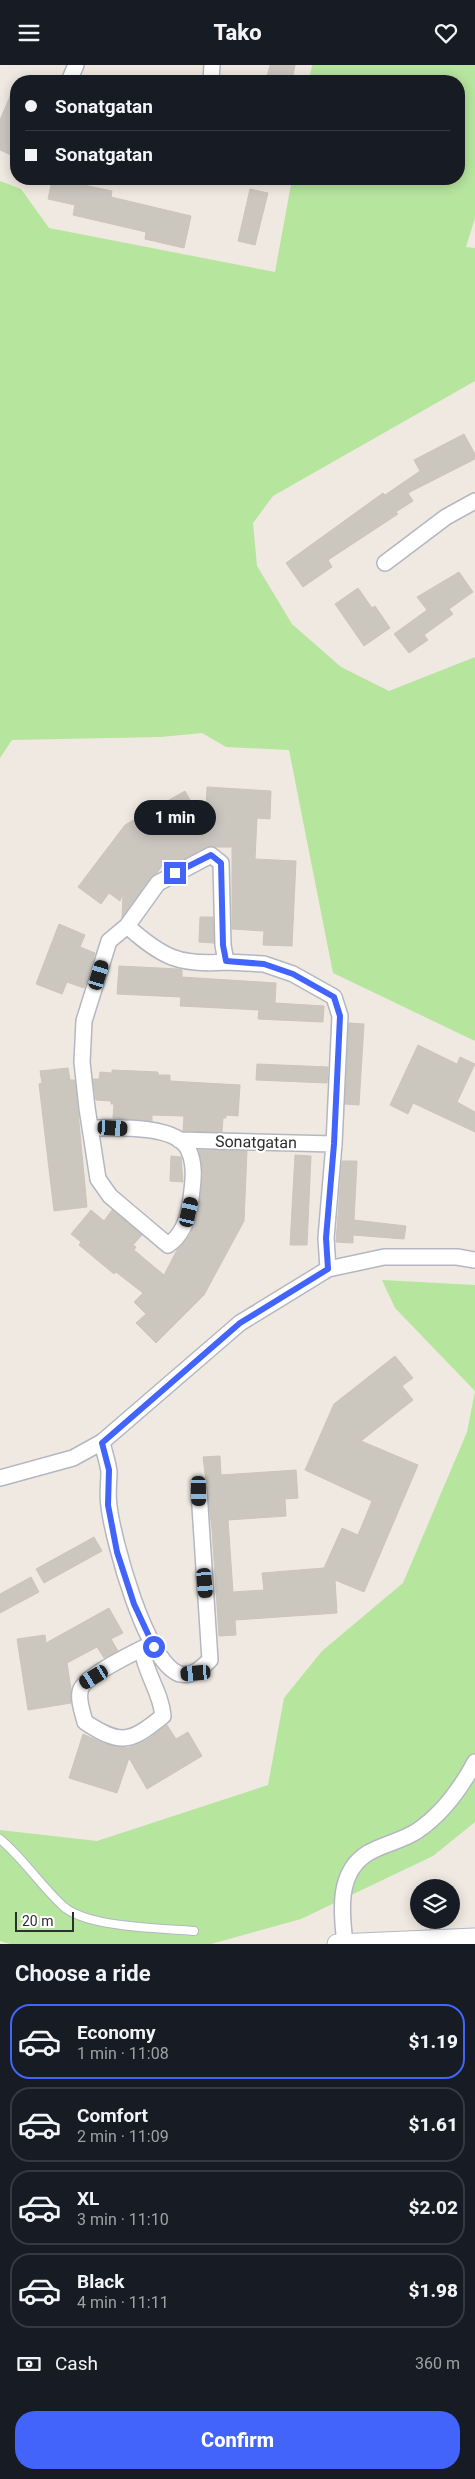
<!DOCTYPE html>
<meta charset="utf-8">
<style>
:root{--surface:#171b24;--page:#242831;--text:#f1f3f6;--muted:#9ea1a6;--line:#363941;--accent:#4264fb}
body{margin:0;font-family:Roboto,sans-serif;background:var(--page);color:var(--text);height:100vh;display:flex;flex-direction:column;font-size:19px;white-space:nowrap}
*{box-sizing:border-box;margin:0}
p{font-size:16px;color:var(--muted)}
.icon{flex:none;width:28px;height:28px;fill:none;stroke:currentColor;stroke-width:2;stroke-linecap:round;stroke-linejoin:round}
.map{position:relative;height:1879px;overflow:hidden}
.side{display:flex;flex-direction:column;background:var(--surface);flex:1}
.side>*{flex:none}
.guide{position:absolute;left:10px;top:10px;width:455px;height:110px;border-radius:20px;box-shadow:0 2px 12px #0003;display:grid;align-content:center;height:110px;padding:0 15px;background:var(--surface)}
.tools{position:absolute;left:410px;top:1814px;display:grid;gap:10px}
.tools a{display:grid;place-items:center;width:50px;height:50px;border-radius:50%;background:var(--surface);box-shadow:0 2px 12px #0003;font-size:25px}
.scale{position:absolute;left:15px;bottom:12px;width:59px;box-sizing:border-box;padding-left:5px;border:2px solid #2e2e2e;border-top:0;font-size:14px;line-height:18px;white-space:nowrap;color:#2e2e2e;-webkit-text-stroke:4px #fff;paint-order:stroke}
.end{position:absolute;width:22px;height:22px;margin:-11px;border:6px solid #4264fb;background:#fff;box-shadow:0 0 0 2px #fff}
.from{border-radius:50%}
.bubble{position:absolute;height:35px;border-radius:18px;background:var(--surface);box-shadow:0 2px 12px #0003;font-size:16px;font-weight:800;line-height:35px;text-align:center}
.car{position:absolute;width:15px;height:30px;margin:-15px -8px;border-radius:6px;box-shadow:0 0 4px 1px #0007;background:linear-gradient(#222 24%,#8ab4d8 0 40%,#222 0 76%,#8ab4d8 0 86%,#222 0)}
.guide b{display:flex;align-items:center;gap:18px;height:48px;font-size:19px}
.guide b+b{border-top:1px solid var(--line)}
.guide i{width:12px;height:12px;background:var(--text)}
ul{padding:0;list-style:none}
li{display:flex;align-items:center;gap:15px;height:75px;margin:0 10px 8px;padding:0 5px;border:2px solid var(--line);border-radius:20px}
li div{flex:1}
li b{display:block;font-size:19px}
li em{font-style:normal;font-weight:800}
li.selected{border-color:var(--accent)}
li>.icon{width:45px;height:45px;stroke-width:1.5}
h2{padding:0 15px;font-size:22px;line-height:60px}
.pay{display:flex;align-items:center;gap:12px;height:55px;padding:0 15px;font-size:19px}
.pay p{margin-inline-start:auto}
.button{display:flex;gap:10px;margin-top:auto;padding:10px 15px}
.button a{flex:1;height:58px;border-radius:20px;background:var(--accent);color:#fff;font-size:20px;font-weight:800;line-height:58px;text-align:center}
header{display:flex;justify-content:space-between;align-items:center;height:65px;padding:0 15px;background:var(--surface);font-size:22px;font-weight:800}
.map>svg:first-child{display:block}
.green{fill:#b6e59e}
.building{fill:#cbc7bf;stroke:#cbc5ba}
.lines{fill:none;stroke-linecap:round;stroke-linejoin:round}
.service-casing{stroke:#b4b7c1;stroke-width:10}
.minor-casing{stroke:#b4b7c1;stroke-width:18}
.tertiary-casing{stroke:#b4b7c1;stroke-width:21}
.service{stroke:#fff;stroke-width:8}
.minor{stroke:#fff;stroke-width:15}
.tertiary{stroke:#fff;stroke-width:19}
.route{stroke:#4264fb;stroke-width:6}
.labels{text-anchor:middle;dominant-baseline:central;stroke-width:4;stroke-linejoin:round;paint-order:stroke}
.street-label{font-size:16px;fill:#2e2e2e;stroke:#fff}
</style>
<header><svg class="icon" aria-label="menu" viewBox="0 0 24 24"><path d="M4 6h16M4 12h16M4 18h16"/></svg>Tako<svg class="icon" aria-label="heart" viewBox="0 0 24 24"><path d="M12 20l-8-8c-3-5 5-10 8-4 3-6 11-1 8 4z"/></svg></header>
<div class="map">
<svg width="475" height="1879" viewBox="0 0 475 1879">
<rect width="100%" height="100%" fill="#efe9e1"/>
<path class="green" d="M312,0H475V153L466,182L475,183V316L273,431L253,458L257,501L292,559L341,602L389,626L475,592V976L333,908L289,685L226,682L202,668L161,672L12,675L0,693V116L21,124L49,163L275,207L292,114H459V16H309Z
M382,1215L475,1220V1757L433,1791L301,1854L211,1879H10L0,1876V1765L97,1776L268,1720L284,1633L322,1586L403,1518L467,1367L475,1326L395,1243Z"/>
<path class="building" d="M270,0H295L292,16H266Z
M16,17V92L0,85V55Z
M52,116L68,120L69,117L112,126L111,132L191,151L184,183L145,174L146,167L73,150L75,140L48,134Z
M250,124L268,128L255,180L238,176Z
M464,369L475,389V394L408,428L413,436L396,447L398,449L328,495L332,502L303,522L286,498L383,428L385,430L420,406L414,395Z
M459,507L473,527L449,544L453,549L424,570L428,575L409,588L394,569L427,545L417,532Z
M358,523L372,543L375,541L390,563L364,581L335,539Z
M207,722L271,726L270,754L257,753L255,794L296,796L292,881L263,880L264,866L232,864V782H207L170,801L166,795L157,808L150,813L122,853L123,828L120,836L109,828L101,839L78,822L125,760L185,726L205,762Z
M200,852H213L214,878L199,877Z
M59,859L85,870L80,882L95,888L84,923L67,917L62,929L36,919Z
M119,901L179,904L182,905V912L276,918L275,938L324,941L323,957L258,954L259,945L180,941L181,932L117,929Z
M349,958L364,959L359,1040L345,1039Z
M418,980L457,999L460,992L475,999L457,1037L475,1047V1067L413,1038L408,1049L390,1040Z
M257,999L328,1002L327,1018L256,1015Z
M68,1003L70,1015H75L87,1142L54,1146L39,1019L42,1018L40,1006Z
M112,1005L158,1007V1010H170V1016L240,1020L238,1051L226,1050V1053H223L222,1067L183,1066L184,1051L152,1050V1056L113,1053L114,1039H111V1036L96,1035L93,1014H99L100,1007L112,1008Z
M199,1085L247,1086L244,1156L204,1230L156,1278L136,1258L146,1249L134,1237L143,1228L116,1207L114,1209L79,1180L81,1177L71,1169L91,1145L104,1156L112,1145L142,1170L133,1180L136,1182L134,1185L164,1210L177,1185L190,1170L198,1149L203,1109Z
M295,1090L311,1091L307,1180H290Z
M171,1091L181,1092L183,1117L170,1116Z
M342,1096H357L354,1155L406,1161L404,1174L353,1170V1178L336,1177Z
M395,1291L413,1313L402,1321L413,1335L361,1376L418,1400L364,1527L335,1515L337,1548L235,1555L236,1570L219,1571L212,1464L203,1392L220,1391L221,1410L296,1405L298,1433L285,1434L286,1451L228,1455L233,1527L264,1525L262,1508L324,1503L342,1463L358,1470L372,1436L305,1405L334,1339Z
M94,1472L102,1486L44,1518L36,1504Z
M31,1512L39,1527L0,1548V1529Z
M109,1543L123,1568L111,1574L118,1586L104,1593L97,1582L67,1598L71,1624V1638L28,1645L17,1574L45,1570L46,1578Z
M167,1660L176,1674L188,1667L202,1691L147,1724L129,1693L117,1728L69,1713L83,1669L105,1679L127,1683L147,1675Z"/>
<g class="lines">
<g class="service-casing">
<path id="service" d="M0,1774C24,1794 40,1820 63,1841C87,1863 162,1863 194,1866"/>
</g>
<g class="minor-casing">
<path id="minor" d="M69,16L76,0
M211,16L212,0
M385,498L446,452L475,436
M226,897C179,901 162,892 127,861L158,818L211,790L221,798L223,880L226,897L264,899L293,909L334,932L340,951L334,1079L326,1173L328,1204
M90,1063C114,1063 175,1059 188,1084C196,1100 193,1117 191,1133C189,1151 183,1170 168,1180L110,1131L98,1114L87,1043L82,997L84,956L109,876L127,861
M179,1075L334,1079
M102,1377C104,1387 108,1397 109,1407C109,1418 107,1430 109,1441C113,1475 146,1599 180,1609C193,1612 201,1603 210,1595L199,1426
M0,1413L73,1393L102,1377L240,1258L328,1204L384,1192H457L475,1195
M142,1584C145,1608 161,1627 163,1651C131,1677 121,1681 85,1657C83,1648 78,1637 80,1627C81,1612 138,1586 153,1578
M345,1878C341,1846 337,1807 368,1788C383,1779 402,1776 417,1766C441,1750 461,1723 475,1697"/>
</g>
<g class="tertiary-casing">
<path id="tertiary" d="M337,1879L475,1873"/>
</g>
<use href="#service" class="service"/>
<use href="#minor" class="minor"/>
<use href="#tertiary" class="tertiary"/>
</g>
<g class="lines">
<path class="route" d="M154,1582L134,1539L117,1487L108,1440L109,1405L102,1378L240,1258L328,1204L326,1173L334,1079L340,951L334,932L293,909L264,899L226,896L223,880L221,798L211,790L175,808"/>
</g>
<g class="labels">
<g class="street-label">
<text transform="translate(256 1077) rotate(1)">Sonatgatan</text>
</g>
</g>
</svg>
<div class="tools">
<a><svg class="icon" aria-label="layers" viewBox="0 0 24 24"><path d="M12 4l9 5-9 5-9-5zM3 14l9 5 9-5"/></svg></a>
</div>
<div class="scale">20 m</div>
<i class="end from" style="left:154px;top:1582px"></i>
<i class="end" style="left:175px;top:808px"></i>
<div class="bubble" style="left:134px;top:735px;width:82px">1 min</div>
<i class="car" style="left:99px;top:910px;rotate:17deg"></i>
<i class="car" style="left:113px;top:1063px;rotate:93deg"></i>
<i class="car" style="left:189px;top:1147px;rotate:13deg"></i>
<i class="car" style="left:199px;top:1426px;rotate:179deg"></i>
<i class="car" style="left:205px;top:1518px;rotate:175deg"></i>
<i class="car" style="left:196px;top:1608px;rotate:265deg"></i>
<i class="car" style="left:94px;top:1612px;rotate:239deg"></i>
<div class="guide">
<b><i class="from"></i>Sonatgatan</b>
<b><i></i>Sonatgatan</b>
</div>
</div>
<section class="side">
<h2>Choose a ride</h2>
<ul>
<li class="selected"><svg class="icon" aria-label="car" viewBox="0 0 24 24"><path d="M5 17H2v-5l4-1 3-4h7l3 4 3 1v5h-3M9 17h6M6 11h13"/><circle cx="7" cy="17" r="2"/><circle cx="17" cy="17" r="2"/></svg><div><b>Economy</b><p>1 min · 11:08</p></div><em>$1.19</em></li>
<li><svg class="icon" aria-label="car" viewBox="0 0 24 24"><path d="M5 17H2v-5l4-1 3-4h7l3 4 3 1v5h-3M9 17h6M6 11h13"/><circle cx="7" cy="17" r="2"/><circle cx="17" cy="17" r="2"/></svg><div><b>Comfort</b><p>2 min · 11:09</p></div><em>$1.61</em></li>
<li><svg class="icon" aria-label="car" viewBox="0 0 24 24"><path d="M5 17H2v-5l4-1 3-4h7l3 4 3 1v5h-3M9 17h6M6 11h13"/><circle cx="7" cy="17" r="2"/><circle cx="17" cy="17" r="2"/></svg><div><b>XL</b><p>3 min · 11:10</p></div><em>$2.02</em></li>
<li><svg class="icon" aria-label="car" viewBox="0 0 24 24"><path d="M5 17H2v-5l4-1 3-4h7l3 4 3 1v5h-3M9 17h6M6 11h13"/><circle cx="7" cy="17" r="2"/><circle cx="17" cy="17" r="2"/></svg><div><b>Black</b><p>4 min · 11:11</p></div><em>$1.98</em></li>
</ul>
<div class="pay"><svg class="icon" aria-label="cash" viewBox="0 0 24 24"><path d="M3 7h18v10H3z"/><circle cx="12" cy="12" r="2"/></svg>Cash<p>360 m</p></div>
<div class="button"><a>Confirm</a></div>
</section>
